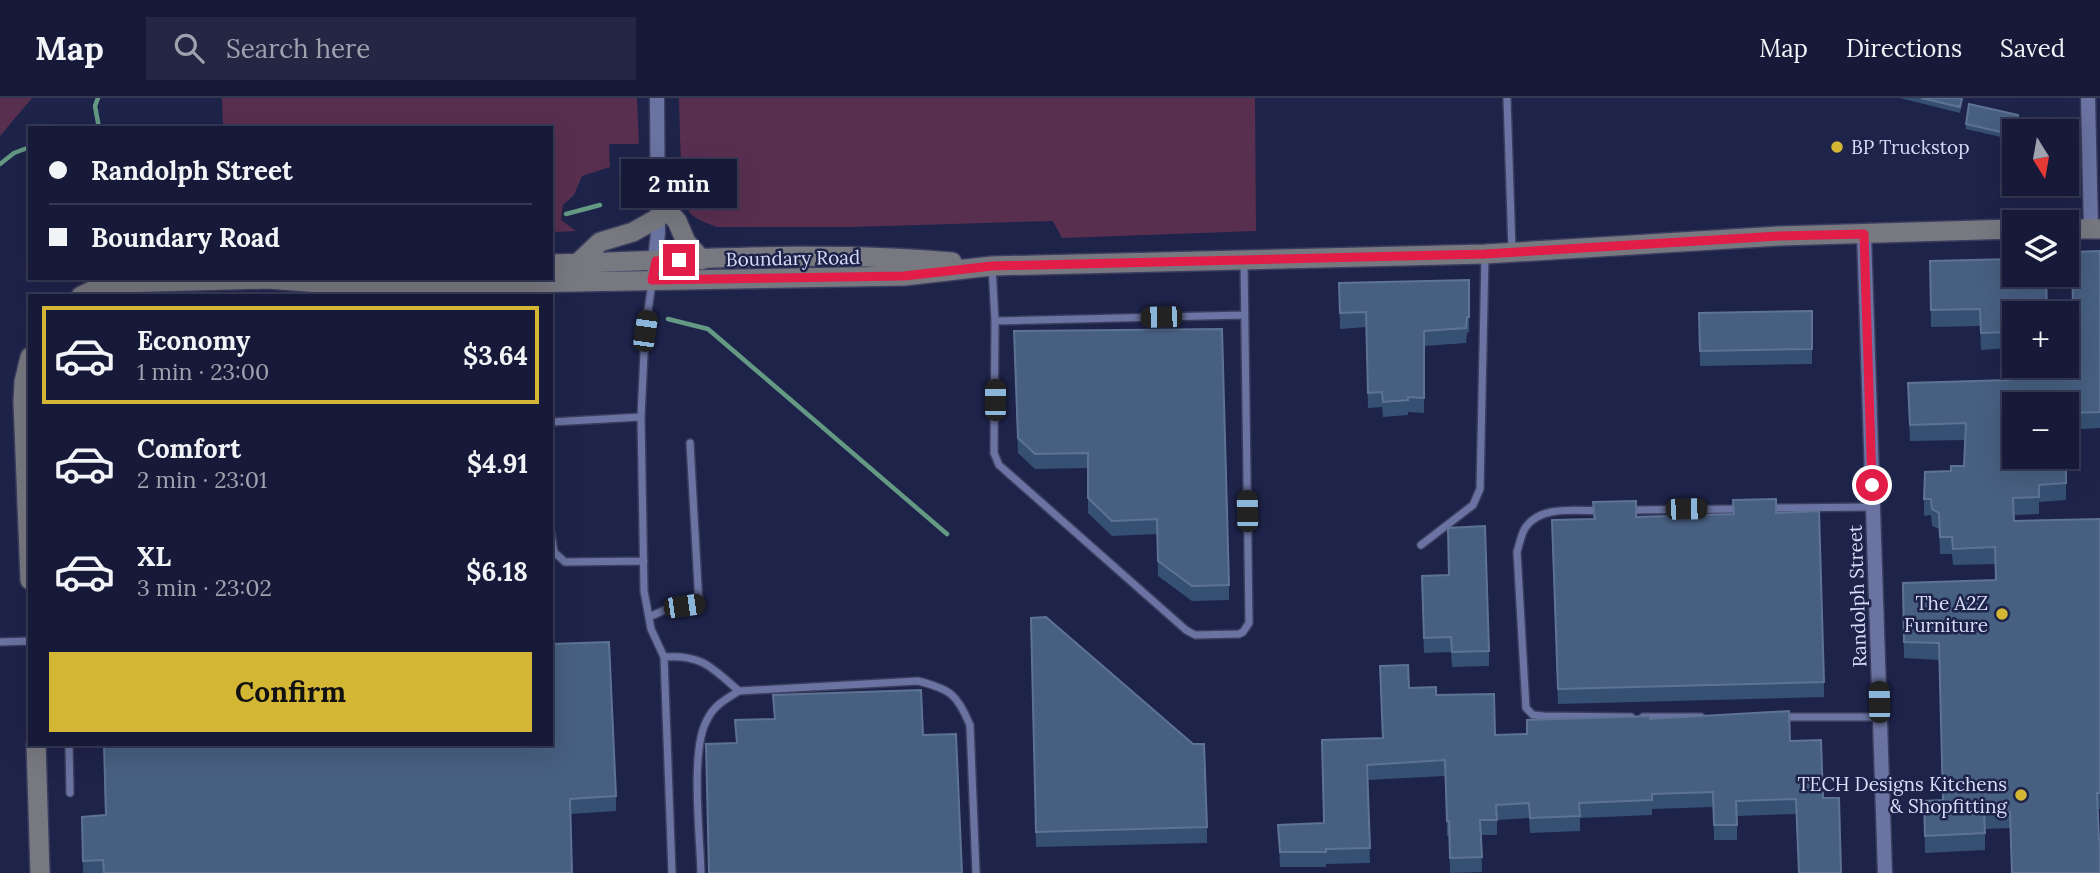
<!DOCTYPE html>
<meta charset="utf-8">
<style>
:root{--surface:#161a38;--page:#232743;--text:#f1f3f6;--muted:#9ea1ae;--line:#353853;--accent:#d4b635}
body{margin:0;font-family:Lora,serif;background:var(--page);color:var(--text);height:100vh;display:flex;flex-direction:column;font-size:26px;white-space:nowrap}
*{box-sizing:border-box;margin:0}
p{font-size:23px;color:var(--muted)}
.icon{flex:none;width:38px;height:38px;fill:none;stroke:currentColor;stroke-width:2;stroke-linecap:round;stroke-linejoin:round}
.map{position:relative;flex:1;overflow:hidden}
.panel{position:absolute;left:28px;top:196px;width:525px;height:452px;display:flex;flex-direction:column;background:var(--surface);border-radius:0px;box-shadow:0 7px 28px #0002,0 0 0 2px var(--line)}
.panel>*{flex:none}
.guide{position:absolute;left:28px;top:28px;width:525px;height:154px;border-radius:0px;box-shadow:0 7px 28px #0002,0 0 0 2px var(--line);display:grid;align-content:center;height:154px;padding:0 21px;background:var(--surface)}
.needle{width:46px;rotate:169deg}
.fabs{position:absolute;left:2002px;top:21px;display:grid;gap:14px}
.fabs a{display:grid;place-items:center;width:77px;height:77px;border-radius:0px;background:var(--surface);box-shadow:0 7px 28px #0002,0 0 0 2px var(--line);font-size:35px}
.end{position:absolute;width:32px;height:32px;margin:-16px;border:9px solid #e11d48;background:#fff;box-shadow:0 0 0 4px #fff}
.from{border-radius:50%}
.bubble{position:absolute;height:49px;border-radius:0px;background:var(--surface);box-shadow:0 7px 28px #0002,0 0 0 2px var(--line);font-size:23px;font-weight:700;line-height:49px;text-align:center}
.car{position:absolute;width:21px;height:42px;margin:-21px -10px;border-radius:9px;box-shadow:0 0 5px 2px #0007;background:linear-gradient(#222 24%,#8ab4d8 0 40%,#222 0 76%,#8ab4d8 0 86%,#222 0)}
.guide b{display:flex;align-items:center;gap:24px;height:66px;font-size:26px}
.guide b+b{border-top:2px solid var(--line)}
.guide i{width:18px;height:18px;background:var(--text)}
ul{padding:12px 0 0;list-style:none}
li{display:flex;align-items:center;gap:21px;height:98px;margin:0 14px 10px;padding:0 7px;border:4px solid transparent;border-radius:0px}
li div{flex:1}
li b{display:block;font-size:26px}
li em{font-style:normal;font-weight:700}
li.on{border-color:var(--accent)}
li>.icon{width:63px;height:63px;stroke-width:1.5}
.button{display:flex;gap:14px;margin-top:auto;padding:14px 21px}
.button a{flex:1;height:80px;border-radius:0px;background:var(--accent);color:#111;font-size:28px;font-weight:700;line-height:80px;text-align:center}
header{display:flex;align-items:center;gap:42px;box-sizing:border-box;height:98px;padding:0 35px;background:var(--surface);border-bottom:2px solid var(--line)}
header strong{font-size:33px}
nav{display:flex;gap:38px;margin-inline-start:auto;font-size:24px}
.search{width:490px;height:63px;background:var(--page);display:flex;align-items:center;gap:18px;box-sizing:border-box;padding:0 24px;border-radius:0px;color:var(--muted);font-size:26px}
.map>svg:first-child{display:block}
.green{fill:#592f50}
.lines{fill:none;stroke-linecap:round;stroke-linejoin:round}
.stream{stroke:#649984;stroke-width:4.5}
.service-casing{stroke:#3b3d5f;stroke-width:10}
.minor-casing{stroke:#3b3d5f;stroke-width:17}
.secondary-casing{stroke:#3b3d5f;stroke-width:22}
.service{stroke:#6a73a1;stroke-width:7}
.minor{stroke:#6a73a1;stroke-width:14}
.secondary{stroke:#787980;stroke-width:19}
.wall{fill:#355073}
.building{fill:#475f81;stroke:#5e7394;stroke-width:2;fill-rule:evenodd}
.route{stroke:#e11d48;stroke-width:9}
.poi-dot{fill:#d4b635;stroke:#1e234a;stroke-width:2.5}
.labels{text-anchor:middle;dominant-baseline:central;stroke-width:5;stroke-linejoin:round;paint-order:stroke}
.poi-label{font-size:19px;fill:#d8def8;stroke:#1e234a;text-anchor:end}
.street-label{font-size:19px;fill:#d8def8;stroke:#1e234a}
</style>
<header>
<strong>Map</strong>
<div class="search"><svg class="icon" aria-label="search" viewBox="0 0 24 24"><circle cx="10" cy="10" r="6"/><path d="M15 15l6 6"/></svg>Search here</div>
<nav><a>Map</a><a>Directions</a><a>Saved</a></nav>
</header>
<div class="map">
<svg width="2100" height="775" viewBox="0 0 2100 775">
<rect width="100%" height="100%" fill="#1e234a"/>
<path class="green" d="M0,0H32L0,38Z
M222,0H637L639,46H609L610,69L582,78L574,97L563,107L561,122L576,133L551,134V30H223Z
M679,0H1255L1256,133L1062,140L1053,123L852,129H717C707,125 694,122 688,112C680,97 680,21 679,0Z"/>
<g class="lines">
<path class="stream" d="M98,0L95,8L99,30
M0,66L14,55L30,49
M566,116L600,107
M668,221L708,231L947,436"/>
<g class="service-casing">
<path id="service" d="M1507,0L1512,153
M992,168L995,223L994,355L999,367L1186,532L1195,537L1239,536L1243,534L1249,525L1244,163
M652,185L645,233L641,319L644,493L651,531L664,559L672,775
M995,223L1244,217
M551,324L641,319
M1769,410L1872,409
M1629,412L1739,411
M1603,413C1579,413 1538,406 1524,432C1521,438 1519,447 1517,454L1526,610L1533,617L1544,618L1631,619
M551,435L554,454L565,464L644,463
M1421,447L1473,407L1480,391L1485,157
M649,519L669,510L699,506L690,345
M0,544L30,543
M664,559C702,556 712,570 739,593
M1643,619H1701
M1783,619H1880
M69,646L70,695
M701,775C700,738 690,651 707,622C714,607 726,601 739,593L918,583C950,591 957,596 970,627L976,775"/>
</g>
<g class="minor-casing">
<path id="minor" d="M2088,0L2091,131
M1864,136L1885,775
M654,170L658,135L657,0"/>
</g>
<g class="secondary-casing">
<path id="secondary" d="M658,103L677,123L686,144L702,162
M2067,131H2100
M578,165L600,144L633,134L658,120
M551,166C684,162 819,152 952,164
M81,198L102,188L119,185L268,181L358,188L904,178L992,168L1485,156L1779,138L2014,131
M30,259L24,284L23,304L30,482
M36,646L40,775"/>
</g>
<use href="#service" class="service"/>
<use href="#minor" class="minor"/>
<use href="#secondary" class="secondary"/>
</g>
<path class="wall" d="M1900,0H1963L1960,15Z
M2018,22L2016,33H2014V42L1966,31V26Z
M2100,153V330L2067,332V306H2014V340H2008L2009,365L2013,371L2066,372V402L2039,404V416L2014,417V423L2100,421V711L2010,730L1985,731V752L1925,755L1924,703L1943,702L1939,562L1904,560L1903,485L1996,482L1995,466L1953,467L1952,456H1940L1939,431L1932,428L1931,417L1924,418V401L1951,373L1964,368L1965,342L1910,343L1908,301L2009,282L2008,250L1981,252L1980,228L1931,229L1930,163L2047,213L2073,212Z
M1469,182V234L1467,235L1466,245L1424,248V315L1408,314V317L1383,319L1382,309L1368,310L1366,229L1340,231L1339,185Z
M1812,213V266L1700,268L1699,215Z
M1014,248L1229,487V502L1192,503L1158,478L1157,436L1112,438L1088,415V370L1035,371L1018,355Z
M1733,402L1776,415L1824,584V599L1558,606L1552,437L1593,421V404L1636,419L1733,416Z
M1422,493L1489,553V568L1452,569L1451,554L1424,555Z
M1031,520L1207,729V745L1036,749Z
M1380,568L1409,590L1436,597L1495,637L1527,636L1650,621L1790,643L1823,700L1841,775H1799L1796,716L1737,718V742H1714L1713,709L1652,711V717L1580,720V733L1530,735L1529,720L1497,722V737H1481L1482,774L1450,775L1449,738H1447L1445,678L1368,682L1370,765L1326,766V769H1280L1278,727L1324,725L1382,640Z
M96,646H551L616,698V713L570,716L572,775H83L82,719L105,717L104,647H96Z"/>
<path class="building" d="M1921,0H1962L1960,9Z
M1969,6L2018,17L2014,37L1966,26Z
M2100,153V314L2067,315V306H2014V323L2007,324L2009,365H2012L2013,371L2043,370L2044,361L2060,360L2062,372H2066V385L2039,387V399L2013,400L2014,423L2100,421V695H2097L2099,742H2100V775H2012L2010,714H1984L1985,735L1925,738L1924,703L1943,702L1939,545L1904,544L1903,485L1996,482L1995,449L1953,451L1952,439H1940L1939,415L1932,411L1931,401H1924L1925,374L1951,373V368H1964L1966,325L1910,327L1908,285L2010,282L2008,234L1981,235L1980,211L1931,212L1930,163L2014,161V177H2046L2047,213L2073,212L2072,154ZM2014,215H2067V268H2014Z
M1469,182V219H1467L1466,230L1424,233V300L1408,299V302L1383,304L1382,294L1368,295L1366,214L1340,215L1339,185Z
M1812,213V251L1700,253L1699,215Z
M1222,231L1229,487L1192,488L1158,463L1157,421L1112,423L1088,400V355L1035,356L1018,340L1014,233Z
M1776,401V415L1819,413L1824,584L1558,591L1552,422L1595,421L1593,404L1636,403V419L1734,416L1733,402Z
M1485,428L1489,553L1452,554L1451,539L1424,540L1422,478L1449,477L1448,430Z
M1046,519L1193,646H1204L1207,729L1036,734L1031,520Z
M609,544L616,698L570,701L572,775H104L103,762L83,763L82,719L106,717L104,646H551V546Z
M1408,567L1409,590L1436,589V597L1494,596L1495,637L1527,636V622L1650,618V621L1789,613L1790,643L1821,642L1823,700H1839L1841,775H1799L1796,701L1736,703L1737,727H1714L1713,694L1652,696V702L1579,705L1580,718L1530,720L1529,705L1496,707L1497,722H1480L1482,759L1450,760L1449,723H1447L1445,662L1367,667L1370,750L1326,751V754H1280L1278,727L1324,725L1322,642L1383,640L1380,568Z
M921,592L923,637L956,636L962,775H709L706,646L737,645L735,622L775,621L773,597Z"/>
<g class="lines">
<path class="route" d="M679,162L656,163L652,182L904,178L992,168L1485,156L1779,138L1864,136L1872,387"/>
</g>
<g class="poi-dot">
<circle cx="1837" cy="49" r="7"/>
<circle cx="2002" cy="516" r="7"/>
<circle cx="2021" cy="697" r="7"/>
</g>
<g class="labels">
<g class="poi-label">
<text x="1851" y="49" text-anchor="start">BP Truckstop</text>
<text x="1988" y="505">The A2Z<tspan x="1988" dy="22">Furniture</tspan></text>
<text x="2007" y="686">TECH Designs Kitchens<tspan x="2007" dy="22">&amp; Shopfitting</tspan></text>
</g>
<g class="street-label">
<text transform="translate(793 160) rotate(-1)">Boundary Road</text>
<text transform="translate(1857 498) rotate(-92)">Randolph Street</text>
</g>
</g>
</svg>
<div class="fabs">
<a><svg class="needle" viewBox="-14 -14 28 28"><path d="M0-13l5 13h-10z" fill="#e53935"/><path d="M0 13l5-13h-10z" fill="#9ea1ae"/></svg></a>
<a><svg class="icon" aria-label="layers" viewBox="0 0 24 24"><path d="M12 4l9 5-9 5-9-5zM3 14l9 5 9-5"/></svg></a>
<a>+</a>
<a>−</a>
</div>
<i class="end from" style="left:1872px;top:387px"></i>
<i class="end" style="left:679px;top:162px"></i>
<div class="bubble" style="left:621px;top:61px;width:116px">2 min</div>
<i class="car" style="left:1161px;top:219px;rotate:269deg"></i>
<i class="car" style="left:645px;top:233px;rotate:8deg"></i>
<i class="car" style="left:995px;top:302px;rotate:0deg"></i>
<i class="car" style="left:1686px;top:411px;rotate:89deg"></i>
<i class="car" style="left:1247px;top:413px;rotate:359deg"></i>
<i class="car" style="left:684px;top:508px;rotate:82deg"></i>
<i class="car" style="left:1879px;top:604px;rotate:359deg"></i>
<div class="guide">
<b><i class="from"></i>Randolph Street</b>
<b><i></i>Boundary Road</b>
</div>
<section class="panel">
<ul>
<li class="on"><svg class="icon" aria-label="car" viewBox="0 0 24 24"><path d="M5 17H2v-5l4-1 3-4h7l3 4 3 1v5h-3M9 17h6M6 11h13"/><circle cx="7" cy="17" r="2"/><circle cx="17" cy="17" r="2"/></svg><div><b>Economy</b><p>1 min · 23:00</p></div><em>$3.64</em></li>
<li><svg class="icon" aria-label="car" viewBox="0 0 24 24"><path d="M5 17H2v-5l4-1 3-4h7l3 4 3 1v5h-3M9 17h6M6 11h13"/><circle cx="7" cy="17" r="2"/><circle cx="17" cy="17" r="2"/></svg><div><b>Comfort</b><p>2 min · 23:01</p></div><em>$4.91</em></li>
<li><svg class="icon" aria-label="car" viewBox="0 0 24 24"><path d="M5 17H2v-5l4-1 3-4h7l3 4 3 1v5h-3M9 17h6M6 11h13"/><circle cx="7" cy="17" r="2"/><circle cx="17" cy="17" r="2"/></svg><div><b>XL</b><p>3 min · 23:02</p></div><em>$6.18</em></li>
</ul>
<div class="button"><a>Confirm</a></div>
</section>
</div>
